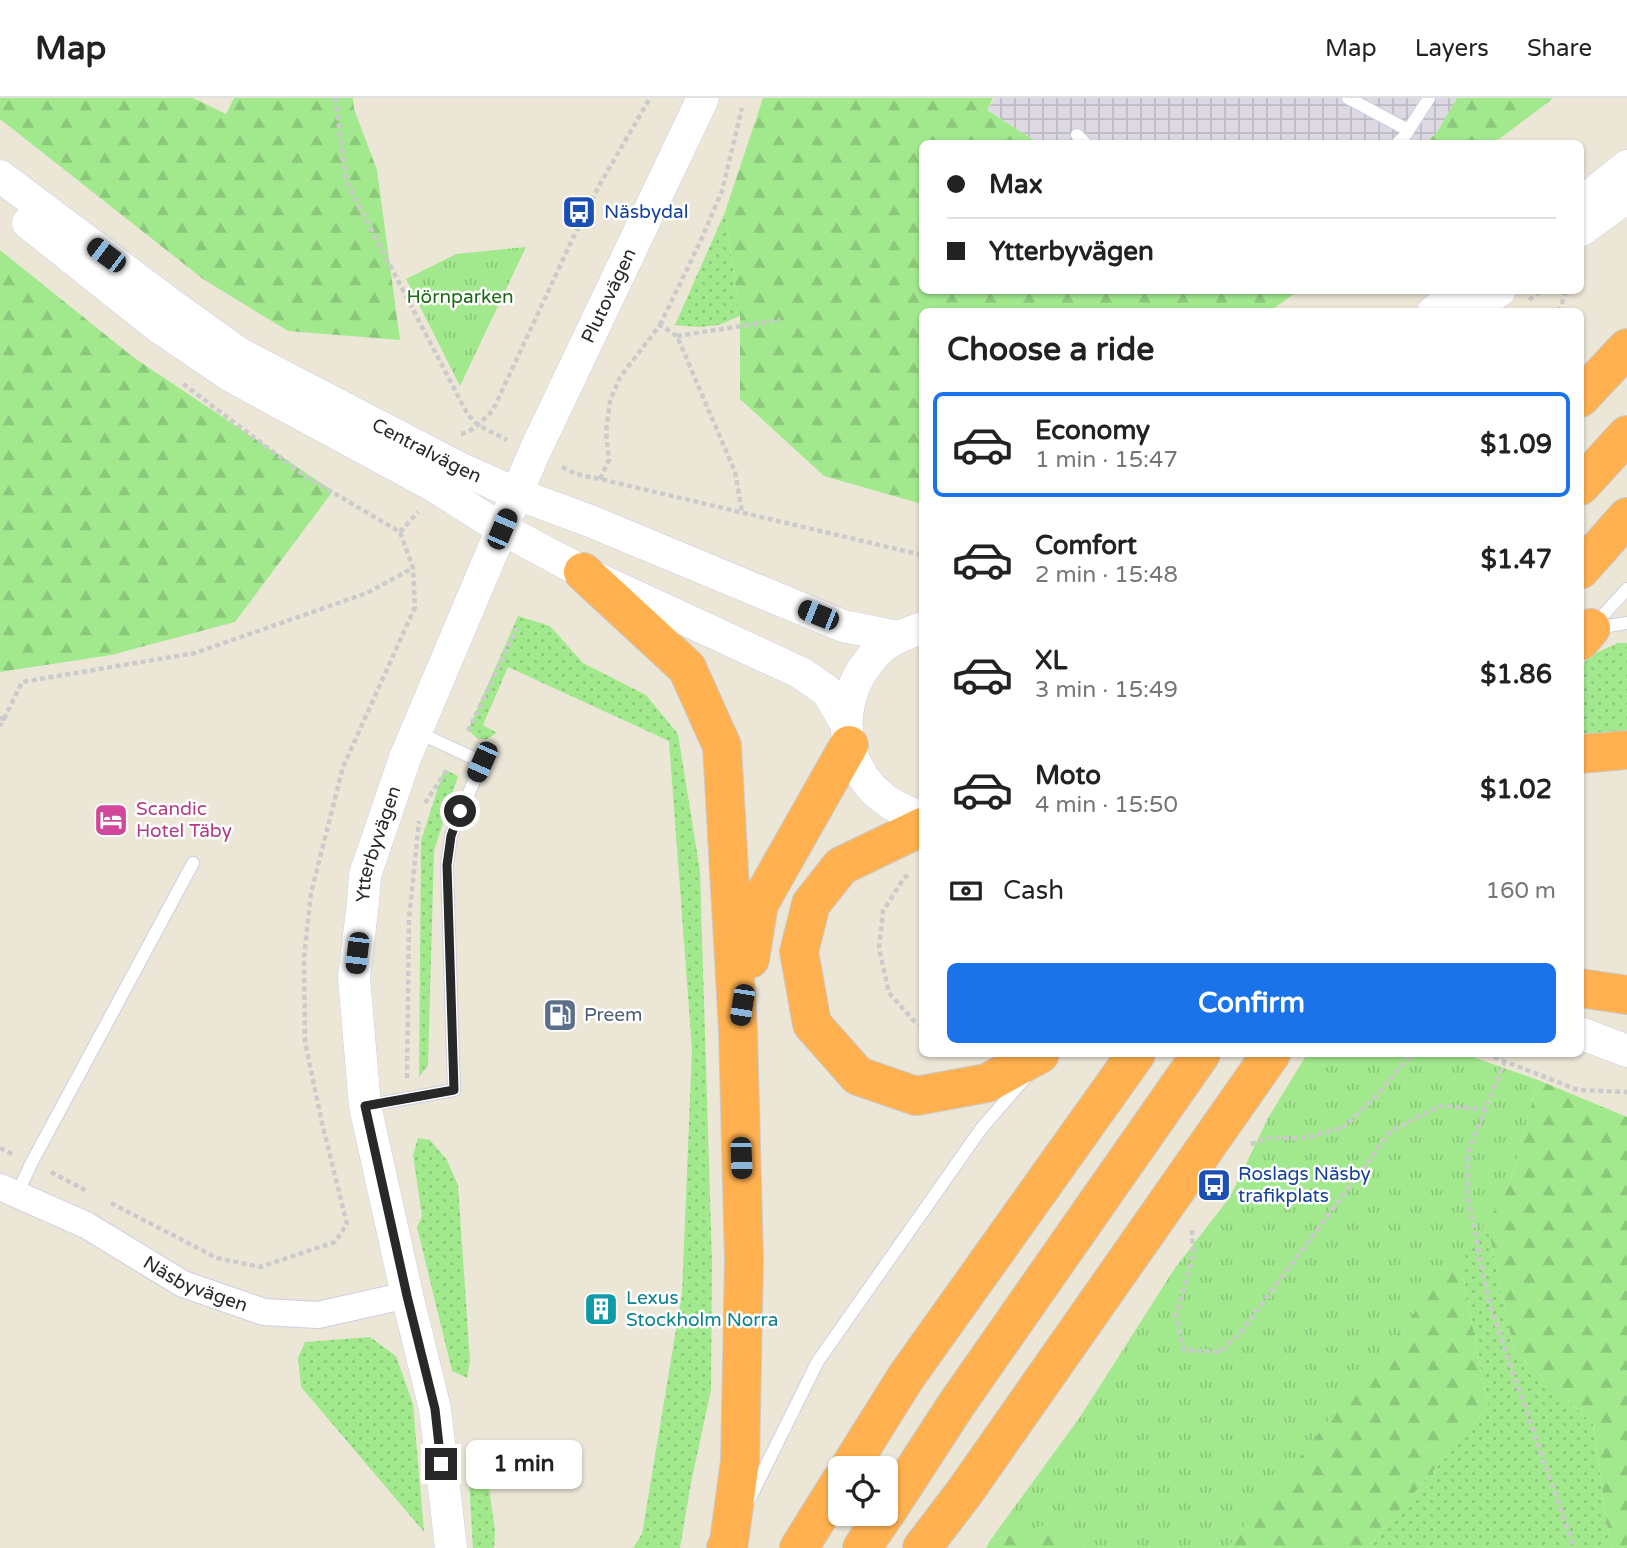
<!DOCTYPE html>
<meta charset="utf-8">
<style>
:root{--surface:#fff;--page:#f2f2f2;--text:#222;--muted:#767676;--line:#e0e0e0;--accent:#1a73e8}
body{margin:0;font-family:"Varela Round",sans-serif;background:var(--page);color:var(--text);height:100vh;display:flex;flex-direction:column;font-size:26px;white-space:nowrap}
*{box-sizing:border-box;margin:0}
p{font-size:23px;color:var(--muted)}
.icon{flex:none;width:38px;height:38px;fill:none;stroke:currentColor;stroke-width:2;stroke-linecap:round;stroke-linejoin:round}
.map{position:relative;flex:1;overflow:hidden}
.panel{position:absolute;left:919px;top:210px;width:665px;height:749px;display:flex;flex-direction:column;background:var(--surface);border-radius:10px;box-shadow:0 2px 5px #0004}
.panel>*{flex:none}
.top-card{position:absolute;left:919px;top:42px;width:665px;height:154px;border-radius:10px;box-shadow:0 2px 5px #0004;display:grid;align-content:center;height:154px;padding:0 28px;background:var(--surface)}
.fabs{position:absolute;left:828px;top:1358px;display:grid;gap:14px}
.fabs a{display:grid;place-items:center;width:70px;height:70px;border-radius:10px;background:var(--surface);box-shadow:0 2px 5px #0004;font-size:35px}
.end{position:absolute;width:32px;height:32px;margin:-16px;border:9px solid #282828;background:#fff;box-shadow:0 0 0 4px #fff}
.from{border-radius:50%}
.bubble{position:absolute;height:49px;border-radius:10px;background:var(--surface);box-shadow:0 2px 5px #0004;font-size:23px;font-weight:700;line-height:49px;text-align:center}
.car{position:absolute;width:21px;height:42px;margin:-21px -10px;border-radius:9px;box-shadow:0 0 5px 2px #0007;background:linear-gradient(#222 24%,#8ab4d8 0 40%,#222 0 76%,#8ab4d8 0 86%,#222 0)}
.top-card b{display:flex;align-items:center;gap:24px;height:66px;font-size:26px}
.top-card b+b{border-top:2px solid var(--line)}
.top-card i{width:18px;height:18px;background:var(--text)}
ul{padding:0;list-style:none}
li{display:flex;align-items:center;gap:21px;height:105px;margin:0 14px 10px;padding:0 14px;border:4px solid transparent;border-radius:10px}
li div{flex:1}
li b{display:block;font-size:26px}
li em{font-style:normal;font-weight:700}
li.active{border-color:var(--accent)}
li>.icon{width:63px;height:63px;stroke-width:1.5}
h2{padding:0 28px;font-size:32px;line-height:84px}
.pay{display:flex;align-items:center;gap:18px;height:77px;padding:0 28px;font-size:26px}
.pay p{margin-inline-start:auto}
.cta{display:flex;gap:14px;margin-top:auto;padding:14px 28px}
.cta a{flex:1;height:80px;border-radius:10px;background:var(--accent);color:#fff;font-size:28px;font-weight:700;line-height:80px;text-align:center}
header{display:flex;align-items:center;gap:42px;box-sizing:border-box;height:98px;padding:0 35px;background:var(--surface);border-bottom:2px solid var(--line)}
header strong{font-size:33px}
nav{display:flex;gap:38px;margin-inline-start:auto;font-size:24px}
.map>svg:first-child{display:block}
.industrial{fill:url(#industrial-grid)}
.grass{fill:url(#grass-dots)}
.forest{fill:url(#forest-firs)}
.park{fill:url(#park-tufts)}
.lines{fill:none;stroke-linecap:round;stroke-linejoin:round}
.service-casing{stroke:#cdcee3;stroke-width:14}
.minor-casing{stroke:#cdcee3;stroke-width:28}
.tertiary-casing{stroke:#cdcee3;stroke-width:33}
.motorway-casing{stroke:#cbcbcb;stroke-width:40}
.path{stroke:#cbcbcb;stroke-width:4.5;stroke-dasharray:5 3.5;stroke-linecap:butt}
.service{stroke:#fff;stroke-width:12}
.minor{stroke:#fff;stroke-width:26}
.tertiary{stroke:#fff;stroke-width:32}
.motorway{stroke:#ffb04f;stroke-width:38}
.route{stroke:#282828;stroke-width:9}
.labels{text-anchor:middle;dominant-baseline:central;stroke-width:5;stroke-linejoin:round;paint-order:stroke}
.transit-label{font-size:19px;fill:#164399;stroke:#fff;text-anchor:start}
.street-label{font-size:19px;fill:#282828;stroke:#fff}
.park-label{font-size:19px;fill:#1a6a13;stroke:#fff}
.hotel-label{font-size:19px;fill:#b23c85;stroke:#fff;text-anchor:start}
.service-label{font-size:19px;fill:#4e5e75;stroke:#fff;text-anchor:start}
.culture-label{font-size:19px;fill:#0d838f;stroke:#fff;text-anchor:start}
</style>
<header>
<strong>Map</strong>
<nav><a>Map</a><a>Layers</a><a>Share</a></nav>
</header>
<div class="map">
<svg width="1627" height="1450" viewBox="0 0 1627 1450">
<defs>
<pattern id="industrial-grid" width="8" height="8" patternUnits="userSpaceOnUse" patternTransform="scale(1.75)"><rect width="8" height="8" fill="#ddd9e3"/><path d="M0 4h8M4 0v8" fill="none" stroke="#bebac3"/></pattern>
<pattern id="grass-dots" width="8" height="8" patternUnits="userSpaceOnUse" patternTransform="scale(1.75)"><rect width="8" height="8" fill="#a2e98e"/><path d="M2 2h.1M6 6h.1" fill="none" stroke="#8cc87a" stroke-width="1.8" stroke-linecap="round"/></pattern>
<pattern id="forest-firs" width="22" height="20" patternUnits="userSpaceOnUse" patternTransform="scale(1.75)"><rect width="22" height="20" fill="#a2e98e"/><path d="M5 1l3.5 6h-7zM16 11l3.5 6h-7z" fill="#8cc87a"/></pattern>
<pattern id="park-tufts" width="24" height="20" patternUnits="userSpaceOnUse" patternTransform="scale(1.75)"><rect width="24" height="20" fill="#a2e98e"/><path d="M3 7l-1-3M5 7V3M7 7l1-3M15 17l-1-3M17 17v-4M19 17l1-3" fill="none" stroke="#8cc87a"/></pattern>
</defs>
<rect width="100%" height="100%" fill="#ece6d7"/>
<path class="industrial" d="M995,0H1457L1437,34L1426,46L1038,45L987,12Z"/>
<path class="grass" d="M725,114L740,218L719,227L699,229L675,227Z
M518,518L550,528L583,565L646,597L678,636L700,773L712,1164L711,1292L691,1385L680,1450H633L642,1436L682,1196L692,951L669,643L508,569L483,627L497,635L487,641H478L468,632Z
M1618,545H1627V637L1580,638V570L1591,557Z
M444,671L458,678L434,753L428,968L419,979L421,743Z
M418,1040L430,1042L447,1062L458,1087L470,1263L467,1280L452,1273L417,1129L422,1118L413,1057Z
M1487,1124L1514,1253L1593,1326L1607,1427L1612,1450H1367L1488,1309L1459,1158Z
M370,1239L396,1258L413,1306L424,1434L301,1289L298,1260L305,1244Z
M483,1345L495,1433L494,1450H473L467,1347Z"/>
<path class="forest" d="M0,0H193L226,16L234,0H353L354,11L377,72L400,242L288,233L203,181L0,21Z
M763,0H993L987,12L1038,45L922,46V192L1298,193L1270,213L922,214V406L824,378L740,301V218L725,114Z
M1457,0H1552L1551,2L1494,45H1426L1437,34Z
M0,152L133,259L333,393L235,524L111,557L0,574Z
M1538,982L1627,1019V1450H1612L1607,1427L1593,1326L1514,1253L1487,1124L1510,1085Z
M1459,1158L1488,1309L1367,1450H1227Z
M1051,1425L1086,1450H986L989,1444Z"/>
<path class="park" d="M526,149L460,288L406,181L456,156Z
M1307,956H1464L1538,982L1510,1085L1487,1124L1227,1450H1086L1051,1425L989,1444L1080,1319L1175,1170L1230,1099L1268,1020Z"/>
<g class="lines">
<g class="service-casing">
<path id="service" d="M1348,0L1408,32
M1077,37L1086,46
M1397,46L1404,39L1429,0
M1594,527L1627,491
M1595,530L1627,525
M365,1008L454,992L447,767L451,738L482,664L417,634
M17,1096L32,1064L193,765
M749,1402L818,1263L981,1031L1025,980"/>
</g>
<g class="minor-casing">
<g id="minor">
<path id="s1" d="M0,1089L86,1127L183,1186L264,1214L318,1217L407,1197"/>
</g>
</g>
<g class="tertiary-casing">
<g id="tertiary">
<path id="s2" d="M0,78L169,205L240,256L457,369L517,396L590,423L843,528L898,539"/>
<path d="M1580,106L1627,68"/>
<path d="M28,125L156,227L231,278L434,388L502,431L583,474L801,575L827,593L846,626"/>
<path d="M1580,133L1627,99"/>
<path d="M1433,214L1462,192"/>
<path d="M1471,214L1500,192"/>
<path d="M922,530C905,536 888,542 875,556C822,613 847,700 922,719"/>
<path d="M1580,935L1627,953"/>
<path id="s3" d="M451,1450L435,1311L407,1197L365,1008L354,880L363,804L365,777L405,660L534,355L703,0"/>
</g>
</g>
<g class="motorway-casing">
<path id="motorway" d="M1580,300L1627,250
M1580,388L1627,337
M1580,472L1627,419
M583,474L687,570L722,648L738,932L744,1162L740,1363L729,1444L726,1450
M1580,543L1591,530
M1580,656L1627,652
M922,729L841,768L811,806L799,854L812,926L858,978L916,998L987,985L1040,956
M750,861L759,806L849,647
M1580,890L1627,897
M849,1370L906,1279L1136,956
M886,1415L956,1307L1201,956
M799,1450L840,1384
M862,1450L885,1416
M922,1450L964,1395L1271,956"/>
</g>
<path class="path" d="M335,0L347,85L468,317L478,327L507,342
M1529,202L1542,192
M1559,214L1566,192
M660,227L701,142L722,93L742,10
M677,238L780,222
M461,336C474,333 483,322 493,312L573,140L600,86L650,0
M562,369L576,376L600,381L922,457
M600,381L609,362L606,334L610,303L620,279L660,227L677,238L735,374L742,414
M400,434L418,414
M0,620L4,621L0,628
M4,621L22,584L195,555L367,495L413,470
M468,633L517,530
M425,705L447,672
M908,777L904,780L883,813L879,850L889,895L914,923L922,927
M1486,956L1578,992L1627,994
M1505,963L1468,1054V1100L1489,1205L1574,1450
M407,980L409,821L419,723
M1251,1046L1269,1040H1305L1344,1029L1375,999L1412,956
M0,1050L12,1056
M51,1074L87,1093
M111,1105L217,1160L260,1169L335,1144L347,1126L322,1025L305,944L304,859L311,795L343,669L415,509L413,470L400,434L305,378L182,285
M1192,1132L1193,1158L1176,1218L1184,1252L1220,1254L1240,1235L1391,1033L1440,1008L1485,1011"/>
<use href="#service" class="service"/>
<use href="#minor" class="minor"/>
<use href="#tertiary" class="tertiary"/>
<use href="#motorway" class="motorway"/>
</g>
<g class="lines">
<path class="route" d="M441,1366L435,1311L407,1198L365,1008L454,992L447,767L451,738L460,713"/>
</g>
<defs>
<g id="bus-square" transform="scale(1.75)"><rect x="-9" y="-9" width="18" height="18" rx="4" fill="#1a4fb4" stroke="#fff"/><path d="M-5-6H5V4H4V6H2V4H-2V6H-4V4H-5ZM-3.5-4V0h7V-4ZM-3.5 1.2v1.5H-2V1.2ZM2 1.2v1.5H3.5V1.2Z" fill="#fff"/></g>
<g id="hotel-square" transform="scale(1.75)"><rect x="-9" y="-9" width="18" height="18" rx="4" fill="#d1479c" stroke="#fff"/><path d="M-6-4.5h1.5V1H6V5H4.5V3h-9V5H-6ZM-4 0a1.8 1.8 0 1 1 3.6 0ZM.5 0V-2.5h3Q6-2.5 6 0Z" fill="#fff"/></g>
<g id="fuel-square" transform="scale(1.75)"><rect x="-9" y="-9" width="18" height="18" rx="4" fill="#5c6f8a" stroke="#fff"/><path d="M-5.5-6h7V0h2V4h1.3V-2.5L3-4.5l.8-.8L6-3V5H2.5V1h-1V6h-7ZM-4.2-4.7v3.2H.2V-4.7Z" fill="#fff"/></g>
<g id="building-square" transform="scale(1.75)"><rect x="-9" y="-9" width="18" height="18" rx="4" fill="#0f9aa8" stroke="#fff"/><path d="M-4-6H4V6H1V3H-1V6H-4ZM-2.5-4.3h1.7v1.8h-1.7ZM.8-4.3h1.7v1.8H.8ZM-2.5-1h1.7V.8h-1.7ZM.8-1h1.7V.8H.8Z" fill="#fff"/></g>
</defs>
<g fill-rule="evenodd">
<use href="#bus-square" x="579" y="114"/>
<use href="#hotel-square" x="111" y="722"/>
<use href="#fuel-square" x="560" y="917"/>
<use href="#bus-square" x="1214" y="1087"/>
<use href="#building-square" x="601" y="1211"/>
</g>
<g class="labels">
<g class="transit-label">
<text x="604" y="114">Näsbydal</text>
<text x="1238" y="1076">Roslags Näsby<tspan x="1238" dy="22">trafikplats</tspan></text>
</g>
<g class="street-label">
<text stroke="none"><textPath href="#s3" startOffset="1312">Plutovägen</textPath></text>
<text stroke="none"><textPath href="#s2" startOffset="509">Centralvägen</textPath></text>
<text stroke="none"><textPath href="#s3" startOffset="716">Ytterbyvägen</textPath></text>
<text stroke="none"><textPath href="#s1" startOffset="219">Näsbyvägen</textPath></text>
</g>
<g class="park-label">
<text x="460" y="199">Hörnparken</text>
</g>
<g class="hotel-label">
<text x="136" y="711">Scandic<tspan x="136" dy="22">Hotel Täby</tspan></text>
</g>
<g class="service-label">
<text x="584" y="917">Preem</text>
</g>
<g class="culture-label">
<text x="626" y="1200">Lexus<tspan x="626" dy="22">Stockholm Norra</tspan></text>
</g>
</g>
</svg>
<div class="fabs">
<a><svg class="icon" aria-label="locate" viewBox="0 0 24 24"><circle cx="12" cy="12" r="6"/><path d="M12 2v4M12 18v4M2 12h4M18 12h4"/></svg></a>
</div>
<i class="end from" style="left:460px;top:713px"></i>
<i class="end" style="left:441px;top:1366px"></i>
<div class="bubble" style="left:466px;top:1342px;width:116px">1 min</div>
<i class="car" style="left:106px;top:157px;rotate:307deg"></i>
<i class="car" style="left:502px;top:431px;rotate:23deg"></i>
<i class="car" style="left:818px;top:517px;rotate:292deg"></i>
<i class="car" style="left:482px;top:664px;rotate:204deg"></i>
<i class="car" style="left:357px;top:855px;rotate:187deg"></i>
<i class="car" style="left:742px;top:907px;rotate:189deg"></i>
<i class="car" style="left:741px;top:1060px;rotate:178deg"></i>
<div class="top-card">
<b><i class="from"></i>Max</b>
<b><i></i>Ytterbyvägen</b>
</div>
<section class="panel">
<h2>Choose a ride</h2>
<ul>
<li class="active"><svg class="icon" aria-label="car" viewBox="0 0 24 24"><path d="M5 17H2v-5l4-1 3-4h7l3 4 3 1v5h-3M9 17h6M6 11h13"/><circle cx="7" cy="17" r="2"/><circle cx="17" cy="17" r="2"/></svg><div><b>Economy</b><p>1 min · 15:47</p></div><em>$1.09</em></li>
<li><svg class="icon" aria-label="car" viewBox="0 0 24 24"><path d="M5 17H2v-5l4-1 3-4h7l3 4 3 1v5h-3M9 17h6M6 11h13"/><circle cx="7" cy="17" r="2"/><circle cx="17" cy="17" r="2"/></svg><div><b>Comfort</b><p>2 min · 15:48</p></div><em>$1.47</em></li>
<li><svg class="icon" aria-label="car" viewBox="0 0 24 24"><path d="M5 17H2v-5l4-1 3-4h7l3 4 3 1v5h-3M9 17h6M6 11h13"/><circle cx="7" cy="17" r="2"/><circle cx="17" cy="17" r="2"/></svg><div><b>XL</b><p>3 min · 15:49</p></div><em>$1.86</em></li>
<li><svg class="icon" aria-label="car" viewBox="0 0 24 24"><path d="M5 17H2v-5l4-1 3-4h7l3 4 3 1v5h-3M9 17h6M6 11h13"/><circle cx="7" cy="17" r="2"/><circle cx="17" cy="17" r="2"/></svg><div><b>Moto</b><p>4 min · 15:50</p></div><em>$1.02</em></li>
</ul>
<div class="pay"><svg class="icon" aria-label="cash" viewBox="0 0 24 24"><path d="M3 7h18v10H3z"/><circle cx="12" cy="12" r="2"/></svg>Cash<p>160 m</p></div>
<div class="cta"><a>Confirm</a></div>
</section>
</div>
